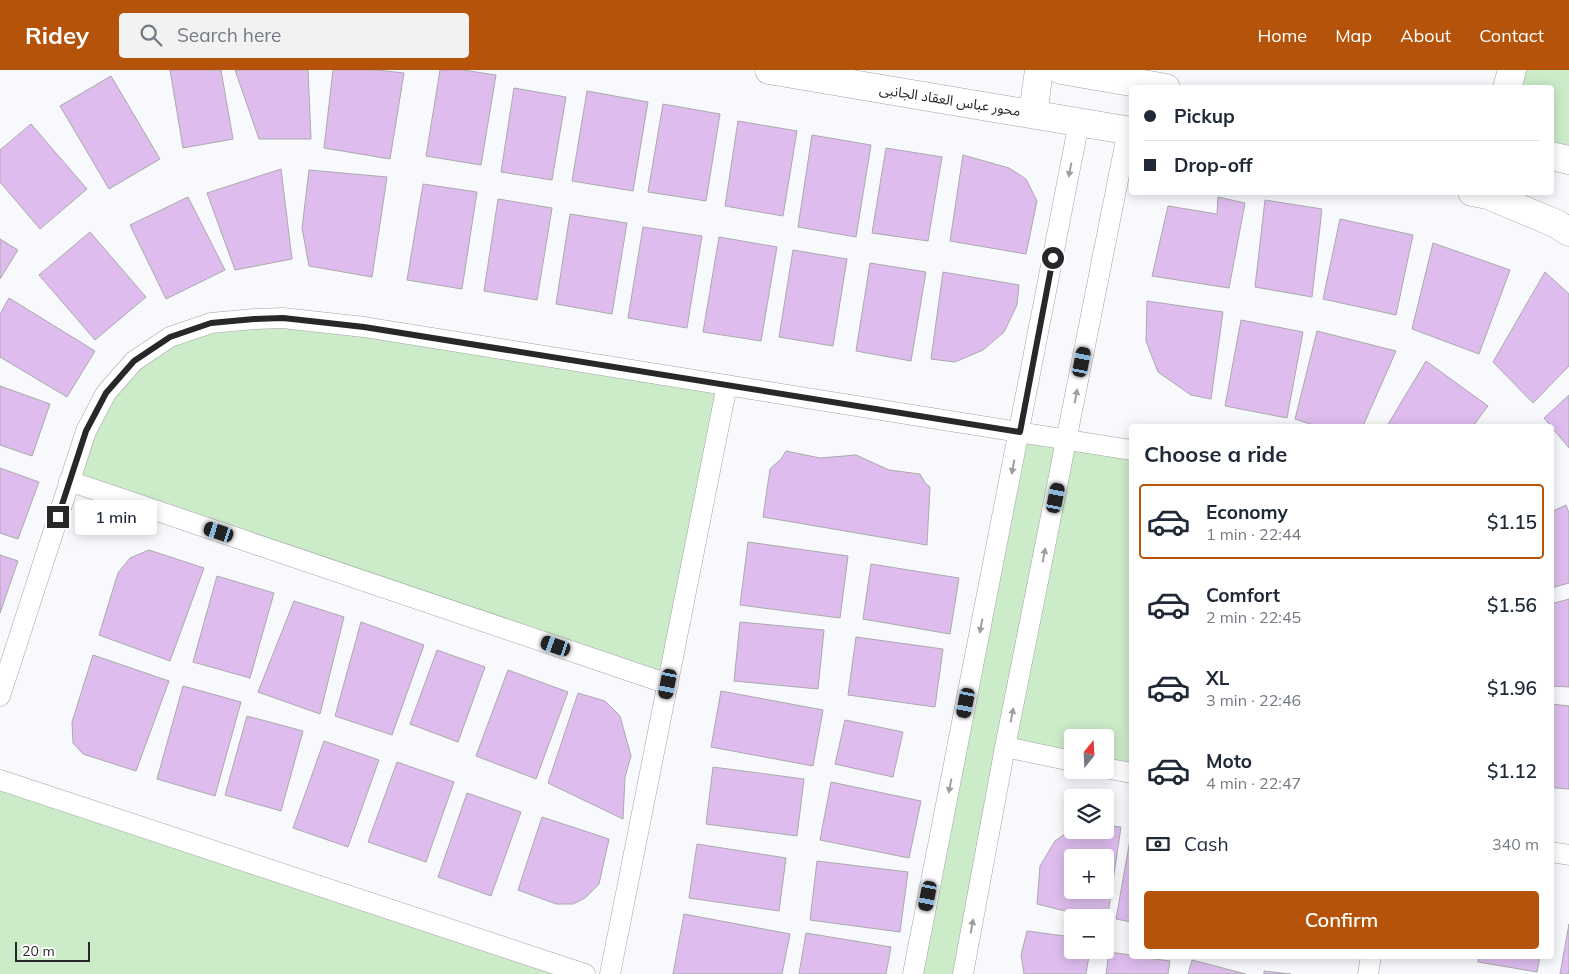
<!DOCTYPE html>
<meta charset="utf-8">
<style>
:root{--surface:#fff;--page:#f2f2f3;--text:#1f2937;--muted:#747a83;--line:#e0e1e3;--accent:#b45309}
body{margin:0;font-family:Mulish,"Noto Sans Arabic",sans-serif;background:var(--page);color:var(--text);height:100vh;display:flex;flex-direction:column;font-size:19px;white-space:nowrap}
*{box-sizing:border-box;margin:0}
p{font-size:16px;color:var(--muted)}
.icon{flex:none;width:28px;height:28px;fill:none;stroke:currentColor;stroke-width:2;stroke-linecap:round;stroke-linejoin:round}
.map{position:relative;flex:1;overflow:hidden}
.drawer{position:absolute;left:1129px;top:354px;width:425px;height:535px;display:flex;flex-direction:column;background:var(--surface);border-radius:5px;box-shadow:0 2px 12px #0003}
.drawer>*{flex:none}
.hud{position:absolute;left:1129px;top:15px;width:425px;height:110px;border-radius:5px;box-shadow:0 2px 12px #0003;display:grid;align-content:center;height:110px;padding:0 15px;background:var(--surface)}
.needle{width:32px;rotate:18deg}
.tools{position:absolute;left:1064px;top:659px;display:grid;gap:10px}
.tools a{display:grid;place-items:center;width:50px;height:50px;border-radius:5px;background:var(--surface);box-shadow:0 2px 12px #0003;font-size:25px}
.scale{position:absolute;left:15px;bottom:12px;width:75px;box-sizing:border-box;padding-left:5px;border:2px solid #272829;border-top:0;font-size:14px;line-height:18px;white-space:nowrap;color:#272829;-webkit-text-stroke:4px #fff;paint-order:stroke}
.end{position:absolute;width:22px;height:22px;margin:-11px;border:6px solid #272829;background:#fff;box-shadow:0 0 0 2px #fff}
.from{border-radius:50%}
.bubble{position:absolute;height:35px;border-radius:5px;background:var(--surface);box-shadow:0 2px 12px #0003;font-size:16px;font-weight:600;line-height:35px;text-align:center}
.car{position:absolute;width:15px;height:30px;margin:-15px -8px;border-radius:6px;box-shadow:0 0 4px 1px #0007;background:linear-gradient(#222 24%,#8ab4d8 0 40%,#222 0 76%,#8ab4d8 0 86%,#222 0)}
.hud b{display:flex;align-items:center;gap:18px;height:48px;font-size:19px}
.hud b+b{border-top:1px solid var(--line)}
.hud i{width:12px;height:12px;background:var(--text)}
ul{padding:0;list-style:none}
li{display:flex;align-items:center;gap:15px;height:75px;margin:0 10px 8px;padding:0 5px;border:2px solid transparent;border-radius:5px}
li div{flex:1}
li b{display:block;font-size:19px}
li em{font-style:normal;font-weight:600}
li.on{border-color:var(--accent)}
li>.icon{width:45px;height:45px;stroke-width:1.5}
h2{padding:0 15px;font-size:22px;line-height:60px}
.pay{display:flex;align-items:center;gap:12px;height:55px;padding:0 15px;font-size:19px}
.pay p{margin-inline-start:auto}
.primary-button{display:flex;gap:10px;margin-top:auto;padding:10px 15px}
.primary-button a{flex:1;height:58px;border-radius:5px;background:var(--accent);color:#fff;font-size:20px;font-weight:600;line-height:58px;text-align:center}
header{display:flex;align-items:center;gap:30px;box-sizing:border-box;height:70px;padding:0 25px;background:var(--accent);color:#fff}
header strong{font-size:24px}
nav{display:flex;gap:28px;margin-inline-start:auto;font-size:18px}
.search{width:350px;height:45px;background:var(--page);display:flex;align-items:center;gap:12px;box-sizing:border-box;padding:0 18px;border-radius:5px;color:var(--muted);font-size:19px}
.map>svg:first-child{display:block}
.green{fill:#ccebc9}
.building{fill:#debdee;stroke:#aba9ac;fill-rule:evenodd}
.lines{fill:none;stroke-linecap:round;stroke-linejoin:round}
.street-casing{stroke:#a1a3a6;stroke-width:21}
.secondary-casing{stroke:#a1a3a6;stroke-width:29}
.primary-casing{stroke:#a1a3a6;stroke-width:29}
.street{stroke:#fff;stroke-width:20}
.secondary{stroke:#fff;stroke-width:28}
.primary{stroke:#fff;stroke-width:28}
.oneway{fill:#9e9e9f}
.route{stroke:#272829;stroke-width:6}
.labels{text-anchor:middle;dominant-baseline:central;stroke-width:5;stroke-linejoin:round;paint-order:stroke}
.street-label{font-size:14px;fill:#272829;stroke:#fff}
</style>
<header>
<strong>Ridey</strong>
<div class="search"><svg class="icon" aria-label="search" viewBox="0 0 24 24"><circle cx="10" cy="10" r="6"/><path d="M15 15l6 6"/></svg>Search here</div>
<nav><a>Home</a><a>Map</a><a>About</a><a>Contact</a></nav>
</header>
<div class="map">
<svg width="1569" height="904" viewBox="0 0 1569 904">
<rect width="100%" height="100%" fill="#f7f9fd"/>
<path class="green" d="M1512,0H1569V90L1551,86V18H1507Z
M254,249L727,315L668,614L69,411L106,323L170,267Z
M1020,362L1131,380V703L1105,698V668H1072V691L1008,678L964,904H913Z
M0,711L585,904H0Z"/>
<path class="building" d="M170,0H221L233,69L183,78Z
M235,0H308L311,69H259Z
M333,0H377L404,3L390,89L324,78Z
M440,0H463L496,5L481,95L426,86Z
M111,6L160,89L109,119L60,36Z
M514,18L566,27L552,110L501,102Z
M587,21L648,32L633,121L572,111Z
M663,34L720,44L706,131L648,122Z
M738,51L797,61L783,146L725,136Z
M31,54L87,119L40,159L0,112V80Z
M812,65L871,75L856,167L798,157Z
M886,78L942,87L928,171L872,163Z
M963,85L1009,98L1026,109L1037,131L1026,184L950,171Z
M281,99L292,189L235,200L207,123Z
M309,100L387,107L372,207L309,196L302,158Z
M423,114L477,122L462,219L407,210Z
M188,127L225,200L166,229L130,155Z
M1218,127L1245,133L1229,218L1152,206L1168,136L1217,144Z
M498,129L552,138L537,230L484,221Z
M1265,130L1322,139L1312,227L1255,217Z
M570,144L627,153L612,244L556,234Z
M1340,149L1413,165L1396,245L1323,229Z
M643,157L702,166L687,258L628,248Z
M90,162L146,227L95,270L39,205Z
M719,167L777,177L761,271L703,262Z
M0,169L18,180L0,209Z
M1433,173L1510,200L1479,284L1412,259Z
M793,180L847,189L833,276L779,267Z
M870,193L926,202L911,291L856,281Z
M943,202L1019,215L1017,235L1004,262L983,280L955,292L931,289Z
M1545,202L1569,224V296L1533,333L1493,292Z
M9,228L95,281L67,327L0,287V244Z
M1147,231L1223,242L1211,329L1191,325L1158,302L1146,271Z
M1241,250L1303,262L1287,348L1225,336Z
M1317,261L1396,281L1363,356H1316L1295,349Z
M1426,291L1488,336L1473,356H1387Z
M0,316L50,334L32,386L0,375Z
M1569,325V378L1544,348Z
M786,381L820,388L856,385L889,400L920,404L925,413L930,417L927,475L763,447L770,399L781,389Z
M0,398L39,412L18,469L0,463Z
M1566,435L1569,443V513L1551,518V442Z
M748,472L848,486L840,548L740,535Z
M149,480L204,498L170,591L99,565L118,503L130,488Z
M0,485L18,491L0,543Z
M871,494L959,508L950,564L863,549Z
M217,506L274,523L250,608L193,592Z
M1569,529V617L1551,616V534Z
M294,531L344,547L320,644L258,622Z
M361,552L424,575L392,665L335,646Z
M740,552L824,560L818,619L734,611Z
M856,567L943,579L935,637L848,625Z
M437,580L485,597L458,672L410,654Z
M93,585L169,611L136,701L83,684L73,673L72,652Z
M508,600L568,622L536,709L476,686Z
M183,616L241,632L215,726L157,709Z
M721,621L823,640L813,696L711,677Z
M578,623L605,631L620,646L631,686L625,707L623,749L548,713Z
M1551,634L1569,636V719L1556,718L1551,716Z
M247,646L303,661L281,741L225,725Z
M845,650L903,662L893,707L835,694Z
M324,671L379,690L348,777L293,758Z
M397,692L454,712L426,792L368,772Z
M713,697L804,709L797,766L706,754Z
M831,712L921,731L909,788L820,770Z
M467,723L521,742L491,826L438,807Z
M542,747L609,769L599,814L585,828L573,834H556L518,820Z
M1105,755L1121,757L1107,851L1105,850V848H1093L1037,834L1040,796L1055,771L1072,759V760H1105ZM1072,788H1105V820H1072Z
M1131,764V852L1116,849Z
M697,774L786,788L779,841L689,828Z
M817,791L908,802L900,862L810,850Z
M684,844L790,864L782,904H673Z
M1569,854V904H1560Z
M1027,861L1072,867V880H1090L1086,904H1024L1021,885Z
M806,863L891,877L886,904H799Z
M1109,882L1131,885V886L1170,891L1168,904H1106Z
M1479,886H1540L1537,902L1478,892Z
M1192,890L1246,904H1188Z
M1264,901L1291,904H1264Z"/>
<g class="lines">
<g class="street-casing">
<path id="street" d="M69,411L668,614
M0,626L86,361L106,323L134,291L170,267L211,253L254,249L283,248L364,257L1131,380
M1005,677L1072,691
M1105,698L1131,703
M0,710L585,904
M1551,782L1569,785
M610,904L727,315
M913,904L1079,52
M963,904L1005,677L1128,60
M1368,904L1371,886"/>
</g>
<g class="secondary-casing">
<path id="secondary" d="M769,0L1131,61
M1472,122L1488,125L1557,154L1569,162"/>
</g>
<g class="primary-casing">
<path id="primary" d="M1061,0L1166,18
M1507,18L1512,0
M1033,44L1039,0
M1551,86L1569,90"/>
</g>
<use href="#street" class="street"/>
<use href="#secondary" class="secondary"/>
<use href="#primary" class="primary"/>
</g>
<defs><path id="oneway-solid" d="M-6-.8H1V-3.2L6.5 0L1 3.2V.8H-6Z" transform="scale(1.25)"/></defs>
<g class="oneway">
<use href="#oneway-solid" transform="translate(1070 100) rotate(101)"/>
<use href="#oneway-solid" transform="translate(1076 326) rotate(-79)"/>
<use href="#oneway-solid" transform="translate(1013 397) rotate(101)"/>
<use href="#oneway-solid" transform="translate(1044 485) rotate(-79)"/>
<use href="#oneway-solid" transform="translate(981 556) rotate(101)"/>
<use href="#oneway-solid" transform="translate(1012 645) rotate(-79)"/>
<use href="#oneway-solid" transform="translate(950 716) rotate(101)"/>
<use href="#oneway-solid" transform="translate(972 856) rotate(-80)"/>
</g>
<g class="lines">
<path class="route" d="M58,447L86,361L106,323L134,291L170,267L211,253L254,249L283,248L364,257L1020,362L1053,188"/>
</g>
<g class="labels">
<g class="street-label">
<text transform="translate(950 30) rotate(9)">محور عباس العقاد الجانبى</text>
</g>
</g>
</svg>
<div class="tools">
<a><svg class="needle" viewBox="-14 -14 28 28"><path d="M0-13l5 13h-10z" fill="#e53935"/><path d="M0 13l5-13h-10z" fill="#747a83"/></svg></a>
<a><svg class="icon" aria-label="layers" viewBox="0 0 24 24"><path d="M12 4l9 5-9 5-9-5zM3 14l9 5 9-5"/></svg></a>
<a>+</a>
<a>−</a>
</div>
<div class="scale">20 m</div>
<i class="end from" style="left:1053px;top:188px"></i>
<i class="end" style="left:58px;top:447px"></i>
<div class="bubble" style="left:75px;top:430px;width:82px">1 min</div>
<i class="car" style="left:1082px;top:292px;rotate:11deg"></i>
<i class="car" style="left:1056px;top:428px;rotate:11deg"></i>
<i class="car" style="left:219px;top:462px;rotate:288deg"></i>
<i class="car" style="left:556px;top:576px;rotate:289deg"></i>
<i class="car" style="left:668px;top:614px;rotate:191deg"></i>
<i class="car" style="left:966px;top:633px;rotate:191deg"></i>
<i class="car" style="left:928px;top:826px;rotate:191deg"></i>
<div class="hud">
<b><i class="from"></i>Pickup</b>
<b><i></i>Drop-off</b>
</div>
<section class="drawer">
<h2>Choose a ride</h2>
<ul>
<li class="on"><svg class="icon" aria-label="car" viewBox="0 0 24 24"><path d="M5 17H2v-5l4-1 3-4h7l3 4 3 1v5h-3M9 17h6M6 11h13"/><circle cx="7" cy="17" r="2"/><circle cx="17" cy="17" r="2"/></svg><div><b>Economy</b><p>1 min · 22:44</p></div><em>$1.15</em></li>
<li><svg class="icon" aria-label="car" viewBox="0 0 24 24"><path d="M5 17H2v-5l4-1 3-4h7l3 4 3 1v5h-3M9 17h6M6 11h13"/><circle cx="7" cy="17" r="2"/><circle cx="17" cy="17" r="2"/></svg><div><b>Comfort</b><p>2 min · 22:45</p></div><em>$1.56</em></li>
<li><svg class="icon" aria-label="car" viewBox="0 0 24 24"><path d="M5 17H2v-5l4-1 3-4h7l3 4 3 1v5h-3M9 17h6M6 11h13"/><circle cx="7" cy="17" r="2"/><circle cx="17" cy="17" r="2"/></svg><div><b>XL</b><p>3 min · 22:46</p></div><em>$1.96</em></li>
<li><svg class="icon" aria-label="car" viewBox="0 0 24 24"><path d="M5 17H2v-5l4-1 3-4h7l3 4 3 1v5h-3M9 17h6M6 11h13"/><circle cx="7" cy="17" r="2"/><circle cx="17" cy="17" r="2"/></svg><div><b>Moto</b><p>4 min · 22:47</p></div><em>$1.12</em></li>
</ul>
<div class="pay"><svg class="icon" aria-label="cash" viewBox="0 0 24 24"><path d="M3 7h18v10H3z"/><circle cx="12" cy="12" r="2"/></svg>Cash<p>340 m</p></div>
<div class="primary-button"><a>Confirm</a></div>
</section>
</div>
